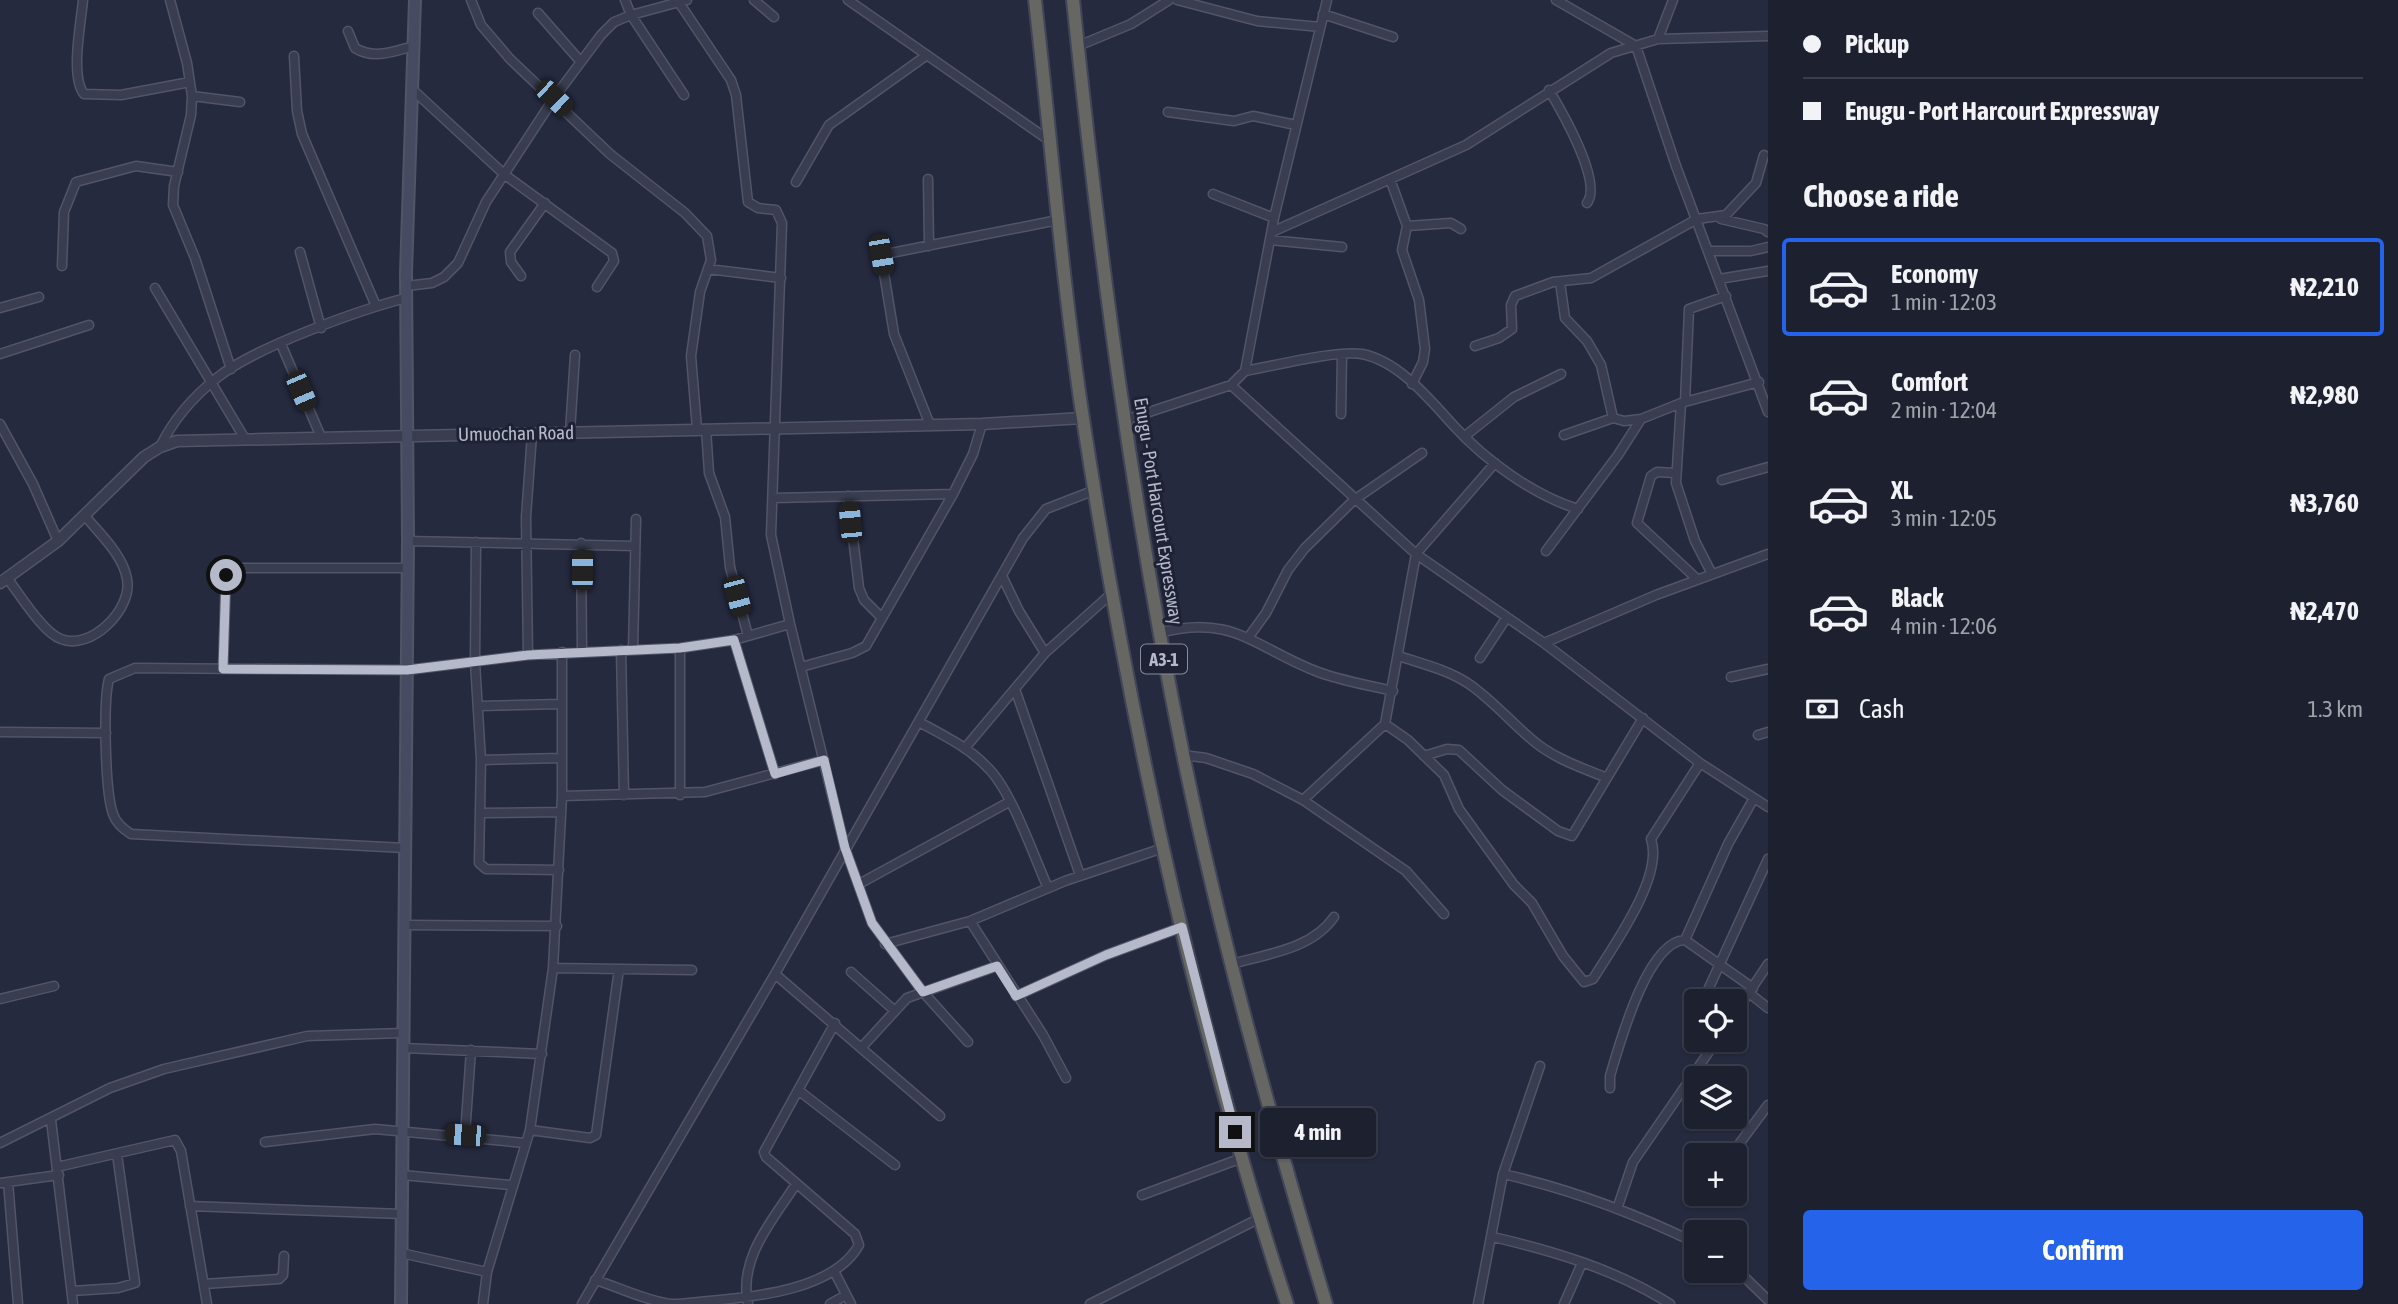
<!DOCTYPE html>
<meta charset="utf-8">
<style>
:root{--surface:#1c202f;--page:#292d3b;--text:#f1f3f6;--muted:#a0a3aa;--line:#3a3e4b;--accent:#2563eb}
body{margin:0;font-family:"Asap Condensed",sans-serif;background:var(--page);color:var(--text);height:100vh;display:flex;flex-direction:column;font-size:26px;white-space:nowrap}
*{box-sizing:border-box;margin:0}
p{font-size:23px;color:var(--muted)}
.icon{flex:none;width:38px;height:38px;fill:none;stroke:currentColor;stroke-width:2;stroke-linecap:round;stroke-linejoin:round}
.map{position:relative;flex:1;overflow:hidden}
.side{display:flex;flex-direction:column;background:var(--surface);width:630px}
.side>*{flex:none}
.guide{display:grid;align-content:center;height:154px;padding:0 35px;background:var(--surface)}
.buttons{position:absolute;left:1684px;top:989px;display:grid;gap:14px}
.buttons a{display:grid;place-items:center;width:63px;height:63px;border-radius:7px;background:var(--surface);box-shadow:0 2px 5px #0004,0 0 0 2px var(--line);font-size:35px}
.end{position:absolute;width:32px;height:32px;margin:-16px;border:9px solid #b5b9ca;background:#111;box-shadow:0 0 0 4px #111}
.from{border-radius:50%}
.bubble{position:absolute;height:49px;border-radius:7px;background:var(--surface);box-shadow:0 2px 5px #0004,0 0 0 2px var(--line);font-size:23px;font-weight:700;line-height:49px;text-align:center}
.car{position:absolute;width:21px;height:42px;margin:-21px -10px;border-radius:9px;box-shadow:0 0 5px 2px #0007;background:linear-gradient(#222 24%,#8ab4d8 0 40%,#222 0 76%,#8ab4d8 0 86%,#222 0)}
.guide b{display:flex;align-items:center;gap:24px;height:66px;font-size:26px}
.guide b+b{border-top:2px solid var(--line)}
.guide i{width:18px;height:18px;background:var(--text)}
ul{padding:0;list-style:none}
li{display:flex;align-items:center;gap:21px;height:98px;margin:0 14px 10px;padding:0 21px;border:4px solid transparent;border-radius:7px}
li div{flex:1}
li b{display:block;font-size:26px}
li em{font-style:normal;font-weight:700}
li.current{border-color:var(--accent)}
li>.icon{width:63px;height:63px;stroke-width:1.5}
h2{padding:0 35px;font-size:32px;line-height:84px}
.pay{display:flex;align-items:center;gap:18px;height:77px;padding:0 35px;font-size:26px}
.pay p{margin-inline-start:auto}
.primary-button{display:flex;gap:14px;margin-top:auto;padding:14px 35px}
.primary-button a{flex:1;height:80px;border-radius:7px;background:var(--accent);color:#fff;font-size:28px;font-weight:700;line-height:80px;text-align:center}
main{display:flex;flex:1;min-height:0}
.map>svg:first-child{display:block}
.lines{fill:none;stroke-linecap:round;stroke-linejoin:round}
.minor-casing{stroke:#515567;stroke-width:11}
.tertiary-casing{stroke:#515567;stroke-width:13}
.secondary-casing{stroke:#515567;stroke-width:14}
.trunk-casing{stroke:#414557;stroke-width:16}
.minor{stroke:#393d4f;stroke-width:8}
.tertiary{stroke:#393d4f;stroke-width:10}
.secondary{stroke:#474b62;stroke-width:10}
.trunk{stroke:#666662;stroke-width:12}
.route{stroke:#b5b9ca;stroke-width:9}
.labels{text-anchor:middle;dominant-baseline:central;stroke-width:6;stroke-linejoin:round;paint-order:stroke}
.shield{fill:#1e2234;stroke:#888c9d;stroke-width:2}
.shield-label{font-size:18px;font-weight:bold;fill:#b5b9ca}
.street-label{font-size:19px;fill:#b5b9ca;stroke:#1e2234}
</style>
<main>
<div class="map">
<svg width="1768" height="1304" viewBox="0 0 1768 1304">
<rect width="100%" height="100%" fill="#252a3f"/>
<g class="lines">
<g class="minor-casing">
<path id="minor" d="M83,0C81,23 70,76 84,94L121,95L190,82
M170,0L187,63L192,96L191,115L174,186L173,205L195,258L231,369
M471,0L481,25L510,59L610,154L685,213L707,236L711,260L700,292L691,356L697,429
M625,0L631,15L684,95
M754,0L774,17
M848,0L1050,141
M1177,0L1257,21L1320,27
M1556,0L1636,46L1676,166L1768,412
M680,4L731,80L736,95L748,202L758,208L776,210L782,223L771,535L790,624L845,848L872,923L923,992L968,1042
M538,13L581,62
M1323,14L1393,37
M348,31L355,48C374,60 395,51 414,46
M1658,39L1673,0
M1078,46L1131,24L1169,0
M294,56L297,111L302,134L376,306
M413,90L505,175L612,253L614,261L597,287
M1549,90C1561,110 1603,182 1587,203
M192,96L240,102
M1168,112L1234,121L1253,116L1296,125
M928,179L929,246
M1390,179L1407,226L1402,250L1419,300L1425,349L1423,362L1412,384
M796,182L829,125L927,55
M1213,194L1274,218
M1721,219L1764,229L1768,232
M1407,226L1451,223L1461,229
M1272,232L1466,145L1611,53L1658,39L1768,36
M1270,240L1342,247
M1709,251H1751L1768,247
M300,252L321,328
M62,266L64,212L76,182L136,166L178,172
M708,269L781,278
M521,276L511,262L510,252L545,203
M1719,279L1768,271
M1560,282L1565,318L1587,341L1601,365L1613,418
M406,286L432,283L444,277L458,263L486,202L554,98L601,35L614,22L631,15L687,0
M155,288L245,439
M0,308L39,297
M281,344L321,437
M1475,346L1499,338L1512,329L1511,305L1515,296L1553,282L1591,278L1697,219L1726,215L1756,183L1764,155
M0,354L89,325
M1245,371C1274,366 1336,350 1362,354C1399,361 1430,400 1454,426C1485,460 1533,495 1578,509
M1231,385L1416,554L1544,643L1700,763L1768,807
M1685,402L1689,309L1726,296
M1681,403L1676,483L1695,541L1712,574
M1341,414L1342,355
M1125,420L1231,385L1245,371L1274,218L1327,0
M0,424L33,484L58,541
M930,425L894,334L881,255L1058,220
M706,429L709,473L725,517L730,567L748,636
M570,432L575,355
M1564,435L1613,418L1624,421L1641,419
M1465,436L1514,397L1561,374
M160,447C173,420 195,395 218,377C256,347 359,310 406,298
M1675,473L1657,472L1651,476L1637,523L1697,579
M1722,480L1768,467
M848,496L859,588L864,600L882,618
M773,498L953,494
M408,541L635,546
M476,542L475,662L481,760L479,863L486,869L559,870
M581,543L582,651
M1546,551L1618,455L1641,419L1681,403L1759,382
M1002,576L1019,611L1045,653
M7,578C19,593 43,633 61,639C91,651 133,609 127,579C123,555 100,534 85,516
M1159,633C1233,613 1255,648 1318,672C1342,681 1368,685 1393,691
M1248,638L1266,613L1288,570L1305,548L1354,500L1422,453
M734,640L775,774
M1544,643L1656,595L1768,554
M621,650L624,795
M633,650L636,519
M528,655L526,517L532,434
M1399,656C1423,664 1448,670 1469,684C1492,700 1509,720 1530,738C1552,758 1580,767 1607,778
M1480,658L1507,617
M801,667L852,653L866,646L953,494L973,454L982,424
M223,669L226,575L229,568H408
M1731,677L1768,669
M1015,689L1080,875
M480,706L562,704
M919,722C943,735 968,747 987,767C1011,789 1034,857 1048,888
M1385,724L1408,740L1444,775L1459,809L1514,885L1532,903L1563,956L1584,982L1593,979C1613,946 1664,877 1651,839L1700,763
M0,732L106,733
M1758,735L1768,732
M965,748L1045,653L1112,593
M1183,755L1206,758L1253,774L1303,800L1406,871L1444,914
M1424,756L1447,749L1459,750L1502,790L1558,831L1572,836L1643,718
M481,760L561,758
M680,795V648
M562,796L705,792L824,760
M1303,800L1385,724L1416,554L1495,463
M480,813L561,812
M405,848L131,834C123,829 116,823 113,814C105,792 103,701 109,679L135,668L407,670L528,655L680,648L734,640L790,624
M859,884L1009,802
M970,921L1043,1035L1066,1078
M404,925L557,926
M1685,940L1728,844L1754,798
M885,944L970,921L1065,881L1163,848
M1232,964C1267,954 1312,949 1334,917
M553,968L692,970
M851,972L895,1011
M775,974L940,1116
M1707,992L1768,859
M1749,993L1768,1008
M1016,996L1106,955L1182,927
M0,999L54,986
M1734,1015L1768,964
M862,1047L907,998L997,966
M403,1048L542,1054
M1610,1088V1076C1619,1046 1647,941 1685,940L1753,988
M798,1090L895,1165
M51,1120L73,1304
M530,1130L590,1138L596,1135L619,969
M465,1135L471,1050
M265,1142L375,1129L525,1143
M0,1143L110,1088L164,1069L307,1036L403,1033
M1731,1155L1768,1105
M57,1167L175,1140L181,1151L207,1304
M1503,1174C1570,1189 1634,1213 1696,1243
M402,1175L511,1185
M8,1182L18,1304
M0,1183L59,1175
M1142,1195L1242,1158
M190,1206L402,1214
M1617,1209L1633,1162L1717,1040
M1493,1237C1554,1251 1617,1270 1670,1304
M401,1253L487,1272
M1734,1267L1768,1300
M834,1271L851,1304
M595,1280C619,1287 646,1301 671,1304C683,1304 697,1302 709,1301C754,1297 834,1290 859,1245L855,1234L766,1157L764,1152L835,1023
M204,1284L279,1279L283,1275L284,1256
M72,1291L118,1288L135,1283L117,1154
M483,1304L487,1272L530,1130L553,968L562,796V652
M582,1304L775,974L1023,538L1046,509L1095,490
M748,1304C738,1258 773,1220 796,1184
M830,1304L846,1295
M1090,1304L1260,1218
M1478,1304L1503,1174L1540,1066
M1564,1304L1582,1263"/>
</g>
<g class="tertiary-casing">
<path id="tertiary" d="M0,583L58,541L144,457L160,447L177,441L982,424L1083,418"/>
</g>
<g class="secondary-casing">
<path id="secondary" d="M401,1304L408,541L406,273L415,0"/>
</g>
<g class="trunk-casing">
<path id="trunk" d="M1035,0C1051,140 1062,280 1083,419C1129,718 1192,1016 1287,1304
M1073,0C1099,253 1132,505 1183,754C1221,940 1272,1123 1326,1304"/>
</g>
<use href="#minor" class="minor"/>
<use href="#tertiary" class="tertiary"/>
<use href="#secondary" class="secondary"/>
<use href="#trunk" class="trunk"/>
</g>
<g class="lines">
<path class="route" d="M226,575L223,669L407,670L528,655L680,648L734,640L775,774L824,760L845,848L872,923L923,992L997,966L1016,996L1106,955L1182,927L1235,1132"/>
</g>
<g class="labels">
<rect class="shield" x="1141" y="644.5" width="46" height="29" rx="5"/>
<g class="shield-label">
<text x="1164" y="659">A3-1</text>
</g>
<g class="street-label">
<text transform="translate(516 433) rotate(-1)">Umuochan Road</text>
<text transform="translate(1159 511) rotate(81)">Enugu - Port Harcourt Expressway</text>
</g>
</g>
</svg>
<div class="buttons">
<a><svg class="icon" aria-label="locate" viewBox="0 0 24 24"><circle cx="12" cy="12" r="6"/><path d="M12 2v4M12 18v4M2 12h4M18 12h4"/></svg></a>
<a><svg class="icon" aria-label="layers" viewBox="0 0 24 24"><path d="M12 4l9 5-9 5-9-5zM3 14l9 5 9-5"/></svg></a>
<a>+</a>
<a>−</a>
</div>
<i class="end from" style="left:226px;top:575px"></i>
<i class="end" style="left:1235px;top:1132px"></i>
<div class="bubble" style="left:1260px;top:1108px;width:116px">4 min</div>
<i class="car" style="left:554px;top:98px;rotate:134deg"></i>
<i class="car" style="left:881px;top:255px;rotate:170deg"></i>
<i class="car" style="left:301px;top:391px;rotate:157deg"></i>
<i class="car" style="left:850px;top:522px;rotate:355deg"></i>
<i class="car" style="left:582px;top:570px;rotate:0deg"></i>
<i class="car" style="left:737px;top:596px;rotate:165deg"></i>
<i class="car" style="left:465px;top:1135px;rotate:274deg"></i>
</div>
<section class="side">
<div class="guide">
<b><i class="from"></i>Pickup</b>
<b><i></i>Enugu - Port Harcourt Expressway</b>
</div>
<h2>Choose a ride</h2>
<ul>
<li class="current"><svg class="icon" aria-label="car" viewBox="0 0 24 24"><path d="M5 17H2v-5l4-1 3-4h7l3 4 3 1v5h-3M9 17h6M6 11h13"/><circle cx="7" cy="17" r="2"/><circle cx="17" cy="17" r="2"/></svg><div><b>Economy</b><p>1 min · 12:03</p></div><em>₦2,210</em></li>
<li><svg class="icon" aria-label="car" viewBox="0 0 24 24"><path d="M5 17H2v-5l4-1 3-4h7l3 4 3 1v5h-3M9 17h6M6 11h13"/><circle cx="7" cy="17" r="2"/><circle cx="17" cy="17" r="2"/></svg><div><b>Comfort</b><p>2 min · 12:04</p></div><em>₦2,980</em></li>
<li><svg class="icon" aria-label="car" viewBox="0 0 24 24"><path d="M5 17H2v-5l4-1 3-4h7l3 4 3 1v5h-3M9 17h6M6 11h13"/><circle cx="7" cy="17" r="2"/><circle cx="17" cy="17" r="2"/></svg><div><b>XL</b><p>3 min · 12:05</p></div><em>₦3,760</em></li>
<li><svg class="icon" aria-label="car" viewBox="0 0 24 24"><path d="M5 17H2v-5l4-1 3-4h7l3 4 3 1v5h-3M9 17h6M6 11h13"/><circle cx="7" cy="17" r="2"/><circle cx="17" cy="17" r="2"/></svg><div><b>Black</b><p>4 min · 12:06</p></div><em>₦2,470</em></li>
</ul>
<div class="pay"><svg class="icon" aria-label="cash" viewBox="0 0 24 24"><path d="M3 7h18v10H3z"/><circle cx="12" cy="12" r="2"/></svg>Cash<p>1.3 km</p></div>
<div class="primary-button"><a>Confirm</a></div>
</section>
</main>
